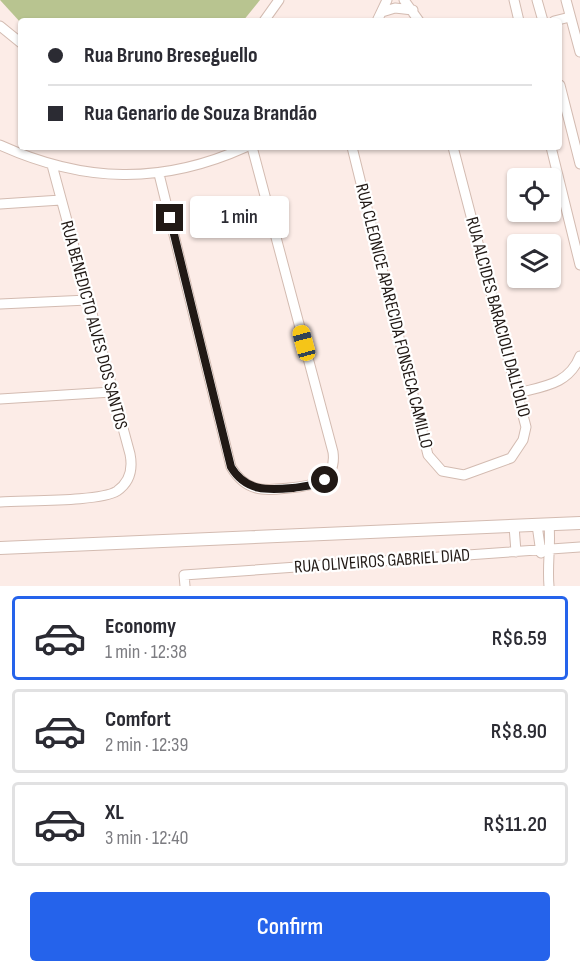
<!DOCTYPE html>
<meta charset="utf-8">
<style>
:root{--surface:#fff;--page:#f2f2f3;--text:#2b2b33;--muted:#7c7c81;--line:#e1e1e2;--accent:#2563eb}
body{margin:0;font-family:"Sofia Sans Condensed",sans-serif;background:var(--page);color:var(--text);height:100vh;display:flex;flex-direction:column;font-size:22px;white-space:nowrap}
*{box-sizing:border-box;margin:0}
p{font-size:20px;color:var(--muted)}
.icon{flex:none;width:33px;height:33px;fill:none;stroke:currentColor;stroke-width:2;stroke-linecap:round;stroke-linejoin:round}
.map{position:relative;height:586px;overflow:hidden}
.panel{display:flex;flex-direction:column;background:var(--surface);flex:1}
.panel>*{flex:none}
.hud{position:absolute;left:18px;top:18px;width:544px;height:132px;border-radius:6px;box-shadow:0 2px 4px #0004;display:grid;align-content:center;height:132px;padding:0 30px;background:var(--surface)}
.tools{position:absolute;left:507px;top:168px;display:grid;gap:12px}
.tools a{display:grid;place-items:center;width:54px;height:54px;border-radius:6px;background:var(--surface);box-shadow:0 2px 4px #0004;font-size:30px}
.end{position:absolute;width:27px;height:27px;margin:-14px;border:8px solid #211915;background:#fff;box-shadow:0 0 0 3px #fff}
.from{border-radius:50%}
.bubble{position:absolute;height:42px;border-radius:6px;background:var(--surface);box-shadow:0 2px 4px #0004;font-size:20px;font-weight:600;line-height:42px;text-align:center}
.car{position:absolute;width:18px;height:36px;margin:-18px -9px;border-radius:8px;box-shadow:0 0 4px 2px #0007;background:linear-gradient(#f5c518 24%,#345 0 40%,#f5c518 0 76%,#345 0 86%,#f5c518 0)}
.hud b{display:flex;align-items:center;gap:21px;height:57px;font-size:22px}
.hud b+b{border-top:2px solid var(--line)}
.hud i{width:15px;height:15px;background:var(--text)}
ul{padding:10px 0 0;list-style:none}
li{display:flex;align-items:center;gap:18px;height:84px;margin:0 12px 9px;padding:0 18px;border:3px solid var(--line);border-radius:6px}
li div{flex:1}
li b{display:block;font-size:22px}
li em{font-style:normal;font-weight:600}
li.current{border-color:var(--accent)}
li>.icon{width:54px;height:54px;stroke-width:1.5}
.action{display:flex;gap:12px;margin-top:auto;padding:12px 30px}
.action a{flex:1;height:69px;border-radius:6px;background:var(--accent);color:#fff;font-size:24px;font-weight:600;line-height:69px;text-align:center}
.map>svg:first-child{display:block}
.green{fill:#b8c490}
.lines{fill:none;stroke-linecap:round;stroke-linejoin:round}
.minor-casing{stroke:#d3bbb1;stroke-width:11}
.tertiary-casing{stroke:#d3bbb1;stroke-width:14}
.minor{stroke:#fff;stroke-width:9}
.tertiary{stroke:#fff;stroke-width:12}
.route{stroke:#211915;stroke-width:8}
.labels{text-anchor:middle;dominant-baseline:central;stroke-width:4.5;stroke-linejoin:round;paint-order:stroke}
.street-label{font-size:18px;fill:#211915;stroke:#fff}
</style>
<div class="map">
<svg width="580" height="586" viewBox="0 0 580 586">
<rect width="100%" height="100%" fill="#fcece7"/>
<path class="green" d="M0,0H260L243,21L21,23Z"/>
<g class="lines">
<g class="minor-casing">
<path id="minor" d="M404,0L419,21
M514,0L519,21
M537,0L543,21
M566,0L580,52
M382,12L395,8L413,10
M264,21L279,0
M377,21L387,0
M554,21L570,17
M0,26L21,43
M560,85L580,164
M0,145C84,183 162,185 246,147
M352,147L428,455L442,471L464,475L511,458L523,440L526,427L453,147
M551,147L580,265
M159,174L231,467C237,477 245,485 256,488C267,491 278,489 289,488C312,486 337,482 333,452L252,147
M0,204L61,200
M0,304L88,300
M518,393C545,386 569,384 580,356
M0,399L112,392
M0,502C24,500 100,502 117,491C130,482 133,469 130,454L52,165
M537,525L541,553
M514,526L516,552
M185,586L184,575L580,547
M549,586C547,565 551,546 549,525"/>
</g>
<g class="tertiary-casing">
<path id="tertiary" d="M0,548L580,523"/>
</g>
<use href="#minor" class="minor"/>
<use href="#tertiary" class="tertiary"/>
</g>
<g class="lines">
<path class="route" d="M170,218L231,467C246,492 268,490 293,488C305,486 315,486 325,480"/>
</g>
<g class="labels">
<g class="street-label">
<text transform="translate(394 316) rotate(76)">RUA CLEONICE APARECIDA FONSECA CAMILLO</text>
<text transform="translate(498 317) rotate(75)">RUA ALCIDES BARACIOLI DALL'OLIO</text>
<text transform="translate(94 325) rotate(75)">RUA BENEDICTO ALVES DOS SANTOS</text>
<text transform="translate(382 561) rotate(-4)">RUA OLIVEIROS GABRIEL DIAD</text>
</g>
</g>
</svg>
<div class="tools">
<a><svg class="icon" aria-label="locate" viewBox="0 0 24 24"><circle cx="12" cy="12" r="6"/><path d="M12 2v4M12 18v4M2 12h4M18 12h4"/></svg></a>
<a><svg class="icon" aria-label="layers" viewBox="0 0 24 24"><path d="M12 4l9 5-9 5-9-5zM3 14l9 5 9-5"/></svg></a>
</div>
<i class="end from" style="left:325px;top:480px"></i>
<i class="end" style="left:170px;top:218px"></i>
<div class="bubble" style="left:190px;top:196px;width:99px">1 min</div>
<i class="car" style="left:304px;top:343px;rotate:345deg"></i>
<div class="hud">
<b><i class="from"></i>Rua Bruno Breseguello</b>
<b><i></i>Rua Genario de Souza Brandão</b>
</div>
</div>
<section class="panel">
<ul>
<li class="current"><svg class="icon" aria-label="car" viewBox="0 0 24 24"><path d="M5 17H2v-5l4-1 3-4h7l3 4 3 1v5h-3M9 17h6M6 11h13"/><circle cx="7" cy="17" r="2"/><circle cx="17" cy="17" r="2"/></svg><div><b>Economy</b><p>1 min · 12:38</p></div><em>R$6.59</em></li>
<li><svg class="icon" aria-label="car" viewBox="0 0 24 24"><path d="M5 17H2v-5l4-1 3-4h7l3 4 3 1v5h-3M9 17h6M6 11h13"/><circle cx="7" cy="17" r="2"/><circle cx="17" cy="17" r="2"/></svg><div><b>Comfort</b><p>2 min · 12:39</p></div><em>R$8.90</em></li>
<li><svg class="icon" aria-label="car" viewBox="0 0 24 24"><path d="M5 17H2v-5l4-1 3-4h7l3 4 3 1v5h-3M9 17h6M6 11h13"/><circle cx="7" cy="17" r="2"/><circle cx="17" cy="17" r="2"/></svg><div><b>XL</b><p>3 min · 12:40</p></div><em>R$11.20</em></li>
</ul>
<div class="action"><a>Confirm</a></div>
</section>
